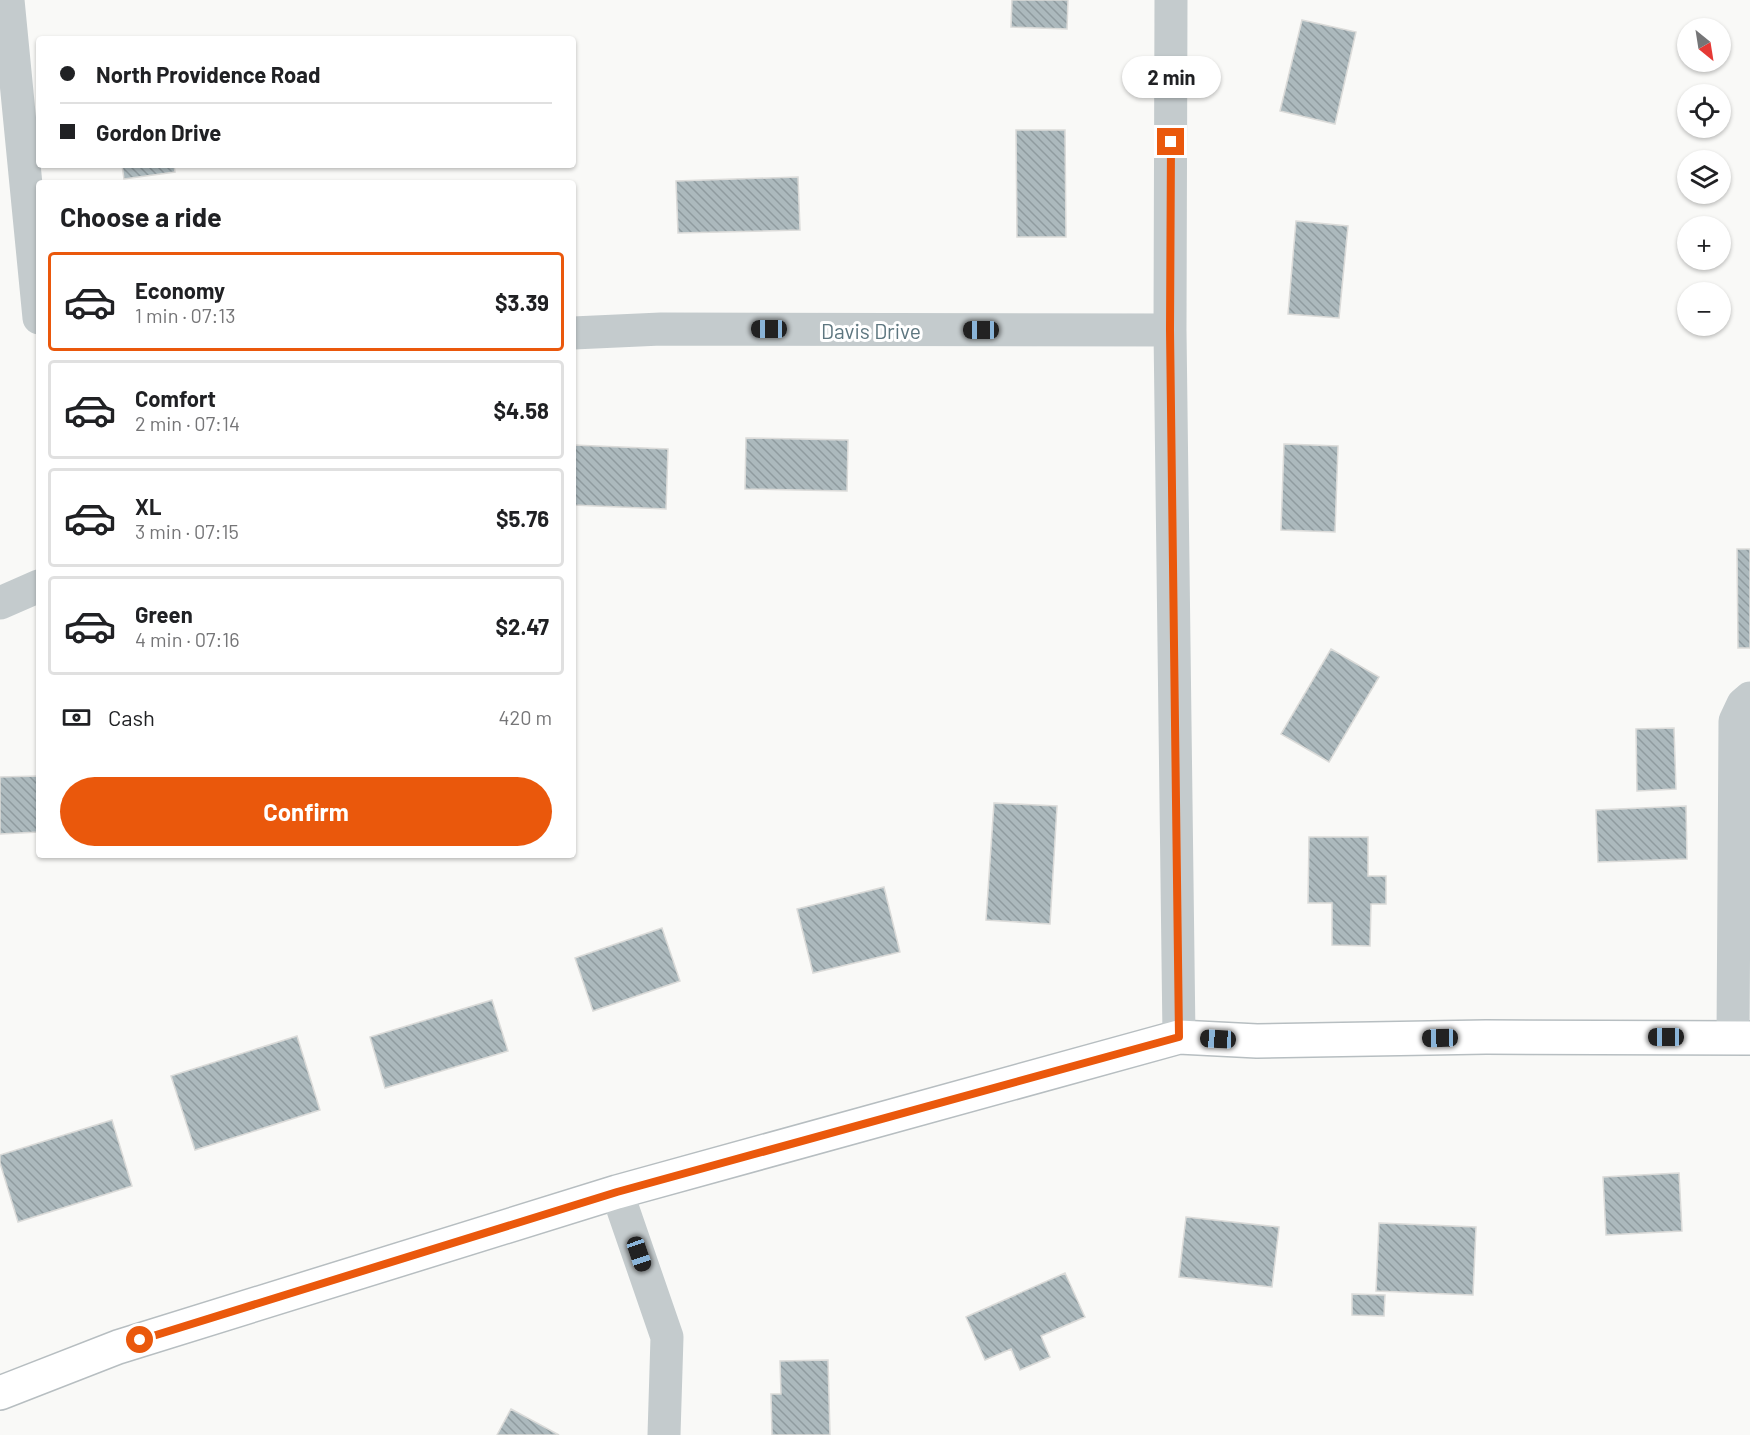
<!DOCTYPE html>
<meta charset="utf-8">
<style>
:root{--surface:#fff;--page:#f2f2f2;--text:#202124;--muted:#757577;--line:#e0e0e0;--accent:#ea580c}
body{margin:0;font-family:Barlow,sans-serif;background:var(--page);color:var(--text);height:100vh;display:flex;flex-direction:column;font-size:22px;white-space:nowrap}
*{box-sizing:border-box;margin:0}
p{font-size:20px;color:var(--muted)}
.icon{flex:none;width:33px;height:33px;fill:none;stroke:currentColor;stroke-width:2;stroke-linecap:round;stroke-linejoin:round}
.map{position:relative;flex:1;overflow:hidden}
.side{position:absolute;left:36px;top:180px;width:540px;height:678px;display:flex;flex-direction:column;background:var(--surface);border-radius:6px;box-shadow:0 2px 4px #0004}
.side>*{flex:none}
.banner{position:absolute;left:36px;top:36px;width:540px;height:132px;border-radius:6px;box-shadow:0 2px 4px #0004;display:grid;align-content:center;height:132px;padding:0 24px;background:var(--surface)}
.needle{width:39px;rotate:150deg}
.fabs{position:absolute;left:1677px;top:18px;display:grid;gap:12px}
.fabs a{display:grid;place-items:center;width:54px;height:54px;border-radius:50%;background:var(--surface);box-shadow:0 2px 4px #0004;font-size:30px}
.end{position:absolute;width:27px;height:27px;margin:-14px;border:8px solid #ea580c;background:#fff;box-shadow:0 0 0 3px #fff}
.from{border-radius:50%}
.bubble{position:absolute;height:42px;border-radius:21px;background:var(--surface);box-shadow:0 2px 4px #0004;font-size:20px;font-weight:700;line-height:42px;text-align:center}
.car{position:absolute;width:18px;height:36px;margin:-18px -9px;border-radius:8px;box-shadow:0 0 4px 2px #0007;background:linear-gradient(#222 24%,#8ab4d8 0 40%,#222 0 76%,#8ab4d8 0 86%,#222 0)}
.banner b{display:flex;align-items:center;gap:21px;height:57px;font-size:22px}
.banner b+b{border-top:2px solid var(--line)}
.banner i{width:15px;height:15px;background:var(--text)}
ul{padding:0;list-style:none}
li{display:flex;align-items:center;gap:18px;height:99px;margin:0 12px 9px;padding:0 12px;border:3px solid var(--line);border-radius:6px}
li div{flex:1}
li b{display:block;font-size:22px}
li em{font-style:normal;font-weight:700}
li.on{border-color:var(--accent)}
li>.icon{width:54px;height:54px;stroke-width:1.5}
h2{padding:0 24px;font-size:27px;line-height:72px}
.pay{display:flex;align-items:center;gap:15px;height:66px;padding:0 24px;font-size:22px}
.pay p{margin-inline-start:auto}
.button{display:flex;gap:12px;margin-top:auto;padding:12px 24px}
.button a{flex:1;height:69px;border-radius:36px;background:var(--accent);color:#fff;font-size:24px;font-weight:700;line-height:69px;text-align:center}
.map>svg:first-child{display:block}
.building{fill:url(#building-back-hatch);stroke:#dbdbd9;stroke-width:1.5}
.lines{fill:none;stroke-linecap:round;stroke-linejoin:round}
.major-casing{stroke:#b7bec1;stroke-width:36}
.minor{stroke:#c4cbcd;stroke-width:33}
.major{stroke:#fff;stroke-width:33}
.route{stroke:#ea580c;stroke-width:8}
.labels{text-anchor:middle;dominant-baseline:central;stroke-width:6;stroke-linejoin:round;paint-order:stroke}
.street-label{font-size:21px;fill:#5d767f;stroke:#fff}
</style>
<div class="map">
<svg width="1750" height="1435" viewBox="0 0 1750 1435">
<defs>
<pattern id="building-back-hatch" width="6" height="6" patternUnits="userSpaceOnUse" patternTransform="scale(1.5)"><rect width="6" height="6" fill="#acb9bd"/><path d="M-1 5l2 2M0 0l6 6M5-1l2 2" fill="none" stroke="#8f9b9f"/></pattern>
</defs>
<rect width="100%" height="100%" fill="#f9f9f7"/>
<path class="building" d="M1012,0H1068L1067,29L1011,27Z
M1302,20L1356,32L1335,124L1280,111Z
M1016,130H1065L1066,237H1017Z
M122,165H174L175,172L124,179Z
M798,177L800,230L678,233L676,181Z
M1296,221L1348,226L1339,318L1288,314Z
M746,438L848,440L847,491L745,489Z
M1284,444L1338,446L1335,532L1281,530Z
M573,445L668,449L666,509L573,505Z
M1737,549H1750V648H1738Z
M1331,649L1379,677L1329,762L1281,734Z
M1674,728L1676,789L1637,791L1636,729Z
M39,776V832L0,834V777Z
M994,803L1057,806L1050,924L986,920Z
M1686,806L1687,859L1598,862L1596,810Z
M1309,837H1368V876H1386V904H1371L1370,946L1332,945V903H1308Z
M884,887L900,952L813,973L797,909Z
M662,928L680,981L593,1011L575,958Z
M492,1000L508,1051L385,1088L370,1037Z
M297,1036L320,1110L195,1150L171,1076Z
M112,1120L132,1186L18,1222L0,1163V1155Z
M1679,1173L1682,1231L1606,1235L1603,1177Z
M1186,1217L1279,1227L1272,1287L1179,1277Z
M1379,1223L1476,1227L1473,1295L1376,1291Z
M1065,1273L1085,1317L1041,1336L1050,1357L1020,1370L1011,1349L985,1360L966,1317Z
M1352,1294L1385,1295L1384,1316L1352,1315Z
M828,1360L830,1435H772L771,1394H781L780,1361Z
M511,1409L559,1435H497Z"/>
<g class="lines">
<g class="major-casing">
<path id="major" d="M0,1393L118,1347L617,1192L1179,1037L1257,1041L1486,1037L1750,1038"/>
</g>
<path class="minor" d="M8,0L39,318
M1171,0L1170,330L1179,1037
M573,333L661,329L1170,330
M0,603L39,586
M1733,1037L1735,721L1743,704L1750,698
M617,1192L667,1337L664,1435"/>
<use href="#major" class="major"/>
</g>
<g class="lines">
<path class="route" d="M140,1340L617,1192L1179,1037L1170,330L1171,142"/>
</g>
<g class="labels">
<g class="street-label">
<text x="871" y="330">Davis Drive</text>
</g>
</g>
</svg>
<div class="fabs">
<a><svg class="needle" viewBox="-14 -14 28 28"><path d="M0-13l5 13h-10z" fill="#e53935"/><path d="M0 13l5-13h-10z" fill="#757577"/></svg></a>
<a><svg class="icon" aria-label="locate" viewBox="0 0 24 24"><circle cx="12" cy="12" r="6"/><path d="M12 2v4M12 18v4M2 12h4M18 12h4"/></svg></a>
<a><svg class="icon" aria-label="layers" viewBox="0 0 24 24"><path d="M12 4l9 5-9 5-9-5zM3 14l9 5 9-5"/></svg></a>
<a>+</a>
<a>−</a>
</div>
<i class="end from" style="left:140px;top:1340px"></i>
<i class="end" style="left:1171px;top:142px"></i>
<div class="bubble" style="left:1122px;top:56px;width:99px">2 min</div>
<i class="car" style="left:769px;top:329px;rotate:270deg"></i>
<i class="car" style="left:981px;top:330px;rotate:270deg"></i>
<i class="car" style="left:1666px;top:1037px;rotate:270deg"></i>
<i class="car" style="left:1440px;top:1038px;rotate:269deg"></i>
<i class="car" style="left:1218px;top:1039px;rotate:273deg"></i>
<i class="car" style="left:639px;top:1254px;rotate:161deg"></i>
<div class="banner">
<b><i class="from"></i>North Providence Road</b>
<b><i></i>Gordon Drive</b>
</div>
<section class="side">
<h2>Choose a ride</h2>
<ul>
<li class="on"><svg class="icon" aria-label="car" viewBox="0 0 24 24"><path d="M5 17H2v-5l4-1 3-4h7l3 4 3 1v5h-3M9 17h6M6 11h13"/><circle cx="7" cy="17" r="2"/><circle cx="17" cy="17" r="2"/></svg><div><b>Economy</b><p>1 min · 07:13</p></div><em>$3.39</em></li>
<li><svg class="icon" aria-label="car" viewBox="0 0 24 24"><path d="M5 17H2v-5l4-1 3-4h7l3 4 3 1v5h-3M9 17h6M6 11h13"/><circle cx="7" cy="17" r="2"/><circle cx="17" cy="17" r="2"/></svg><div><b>Comfort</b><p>2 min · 07:14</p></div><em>$4.58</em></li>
<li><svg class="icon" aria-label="car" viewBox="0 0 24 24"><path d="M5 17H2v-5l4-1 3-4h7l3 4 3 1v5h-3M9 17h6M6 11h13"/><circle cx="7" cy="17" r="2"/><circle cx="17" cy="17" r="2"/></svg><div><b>XL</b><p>3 min · 07:15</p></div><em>$5.76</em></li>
<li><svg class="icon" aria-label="car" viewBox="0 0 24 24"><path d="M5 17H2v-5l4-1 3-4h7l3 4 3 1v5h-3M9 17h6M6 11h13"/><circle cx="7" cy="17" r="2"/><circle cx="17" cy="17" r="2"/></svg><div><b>Green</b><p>4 min · 07:16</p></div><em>$2.47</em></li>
</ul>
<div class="pay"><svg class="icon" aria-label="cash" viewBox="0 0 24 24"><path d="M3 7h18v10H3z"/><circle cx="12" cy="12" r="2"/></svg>Cash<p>420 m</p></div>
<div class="button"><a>Confirm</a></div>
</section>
</div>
